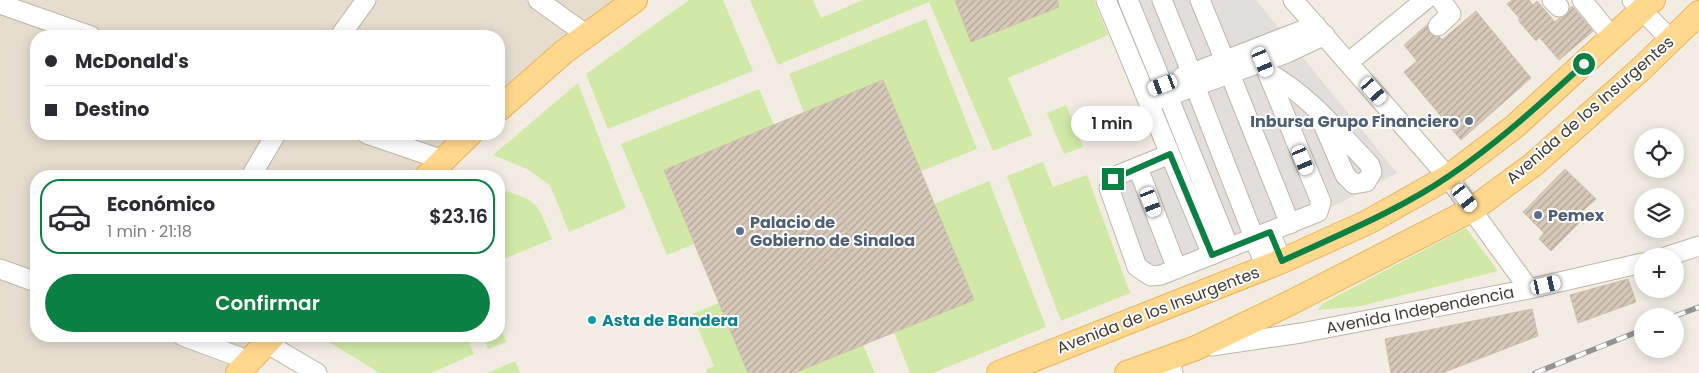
<!DOCTYPE html>
<html lang="es">
<meta charset="utf-8">
<style>
:root{--surface:#fff;--page:#f2f2f3;--text:#2b2b33;--muted:#7c7c81;--line:#e1e1e2;--accent:#0b8043}
body{margin:0;font-family:Poppins,sans-serif;background:var(--page);color:var(--text);height:100vh;display:flex;flex-direction:column;font-size:19px;white-space:nowrap}
*{box-sizing:border-box;margin:0}
p{font-size:16px;color:var(--muted)}
.icon{flex:none;width:28px;height:28px;fill:none;stroke:currentColor;stroke-width:2;stroke-linecap:round;stroke-linejoin:round}
.map{position:relative;flex:1;overflow:hidden}
.drawer{position:absolute;left:30px;top:170px;width:475px;height:172px;display:flex;flex-direction:column;background:var(--surface);border-radius:20px;box-shadow:0 2px 12px #0003}
.drawer>*{flex:none}
.guide{position:absolute;left:30px;top:30px;width:475px;height:110px;border-radius:20px;box-shadow:0 2px 12px #0003;display:grid;align-content:center;height:110px;padding:0 15px;background:var(--surface)}
.buttons{position:absolute;left:1634px;top:128px;display:grid;gap:10px}
.buttons a{display:grid;place-items:center;width:50px;height:50px;border-radius:50%;background:var(--surface);box-shadow:0 2px 12px #0003;font-size:25px}
.end{position:absolute;width:22px;height:22px;margin:-11px;border:6px solid #0b8043;background:#fff;box-shadow:0 0 0 2px #fff}
.from{border-radius:50%}
.bubble{position:absolute;height:35px;border-radius:18px;background:var(--surface);box-shadow:0 2px 12px #0003;font-size:16px;font-weight:600;line-height:35px;text-align:center}
.car{position:absolute;width:15px;height:30px;margin:-15px -8px;border-radius:6px;box-shadow:0 0 4px 1px #0007;background:linear-gradient(#fff 24%,#345 0 40%,#fff 0 76%,#345 0 86%,#fff 0)}
.guide b{display:flex;align-items:center;gap:18px;height:48px;font-size:19px}
.guide b+b{border-top:1px solid var(--line)}
.guide i{width:12px;height:12px;background:var(--text)}
ul{padding:9px 0 0;list-style:none}
li{display:flex;align-items:center;gap:15px;height:75px;margin:0 10px 8px;padding:0 5px;border:2px solid transparent;border-radius:20px}
li div{flex:1}
li b{display:block;font-size:19px}
li em{font-style:normal;font-weight:600}
li.current{border-color:var(--accent)}
li>.icon{width:45px;height:45px;stroke-width:1.5}
.primary-button{display:flex;gap:10px;margin-top:auto;padding:10px 15px}
.primary-button a{flex:1;height:58px;border-radius:30px;background:var(--accent);color:#fff;font-size:20px;font-weight:600;line-height:58px;text-align:center}
.map>svg:first-child{display:block}
.residential{fill:#e6ddcf}
.garden{fill:#d0e9a7}
.parking{fill:#e2dedb}
.building{fill:url(#building-hatch);stroke:#cfbeaa;fill-rule:evenodd}
.lines{fill:none;stroke-linecap:round;stroke-linejoin:round}
.minor-casing{stroke:#c0b6a7;stroke-width:21}
.major-casing{stroke:#e9b459;stroke-width:26}
.minor{stroke:#fff;stroke-width:19}
.major{stroke:#ffd78d;stroke-width:24}
.rail-casing{stroke:#939393;stroke-width:5.5}
.rail{stroke:#fff;stroke-width:4;stroke-dasharray:11;stroke-linecap:butt}
.route{stroke:#0b8043;stroke-width:6}
.service-dot{fill:#5c6f8a;stroke:#fff;stroke-width:2}
.culture-dot{fill:#0f9aa8;stroke:#fff;stroke-width:2}
.labels{text-anchor:middle;dominant-baseline:central;stroke-width:4;stroke-linejoin:round;paint-order:stroke}
.street-label{font-size:16px;fill:#433b32;stroke:#fff}
.service-label{font-size:16px;font-weight:bold;fill:#4e5e75;stroke:#fff;text-anchor:start}
.culture-label{font-size:16px;font-weight:bold;fill:#0d838f;stroke:#fff;text-anchor:start}
</style>
<div class="map">
<svg width="1699" height="373" viewBox="0 0 1699 373">
<defs>
<pattern id="building-hatch" width="6" height="6" patternUnits="userSpaceOnUse" patternTransform="scale(1.25)"><rect width="6" height="6" fill="#d7c9ba"/><path d="M-1 1l2-2M0 6l6-6M5 7l2-2" fill="none" stroke="#b0a498"/></pattern>
</defs>
<rect width="100%" height="100%" fill="#f2ece2"/>
<path class="residential" d="M0,0H643L499,113V36H36V134H473L425,176H36V336H274L239,373H0Z"/>
<path class="garden" d="M689,0H723L753,71L608,129L586,74Z
M750,0H813L821,18L863,0H955L972,42L1059,7L1057,0H1094L1108,35L1008,78L1032,135L993,151L929,2L778,65Z
M926,19L977,149L921,171L804,113L789,74Z
M578,83L626,208L569,232L550,185L527,169L493,155Z
M759,89L774,125L664,170L694,244L667,255L621,144Z
M1066,105L1083,147L1064,154L1047,113Z
M1043,162L1053,187L1087,175L1130,293L1061,321L1007,176Z
M989,181L1046,327L933,373H910L894,332L934,204Z
M499,189C540,202 535,200 552,239L499,261Z
M1466,228L1498,271L1361,306L1318,310L1322,304Z
M719,303L748,373H708L706,370L714,366L692,314Z
M499,324L506,342L488,349L483,336H499Z
M319,336H466L474,354L431,373H380Z
M863,345L875,373H794Z
M515,361L520,373H487Z"/>
<path class="parking" d="M1107,0H1256L1397,173L1342,202L1254,242L1144,284L1101,170L1165,146Z"/>
<path class="building" d="M955,0H1057L1059,7L971,42Z
M1512,0H1529L1533,5L1537,1L1555,22L1572,6L1593,31L1559,60L1539,37L1536,41L1518,20L1520,19L1507,4Z
M1476,11L1531,78L1461,140L1404,72L1417,61L1404,45L1429,23L1442,40Z
M883,80L974,300L794,373H748L664,170ZM835,199L855,248L807,267L787,218Z
M1565,169L1596,199L1577,216L1582,220L1551,251L1539,239L1544,233L1523,212Z
M835,199L855,248L807,267L787,218Z
M1628,279L1636,302L1578,323L1570,295Z
M1532,309L1538,336L1442,373H1391L1385,339Z"/>
<g class="lines">
<g class="minor-casing">
<path id="minor" d="M538,0L587,35
M1106,0L1212,255
M1128,0L1163,85
M1162,0L1192,74
M1200,0L1225,61
M1293,0L1448,177L1529,289
M1552,0L1559,7
M1582,0L1612,37
M1632,0L1671,40
M0,4L91,36
M1438,26L1451,14L1441,0
M340,36L366,0
M1349,62L1425,0
M1267,72C1308,94 1338,132 1370,165L1372,172L1366,182L1354,184L1345,175L1318,112
M1230,74L1290,224
M1182,77L1316,25
M1195,86L1266,268
M1168,96L1229,248
M1149,103L1287,53L1325,35
M367,134L443,160
M1170,154L1118,175L1113,179L1109,188L1137,267L1151,276L1161,275L1318,212L1321,202L1263,62
M1138,168L1177,269
M251,176L276,134
M1270,232L1282,261
M1668,256L1699,246
M0,269L36,282
M183,336L250,361
M266,343L317,373
M1212,346L1301,333L1529,289L1642,263
M1169,358L1173,373"/>
</g>
<g class="major-casing">
<path id="major" d="M499,109L565,51L635,0
M427,176L470,134
M238,373L273,336
M999,373L1282,261L1368,222L1448,177L1514,127L1653,0
M1127,373L1196,348L1292,302L1473,209L1534,164L1641,69L1699,13"/>
</g>
<use href="#minor" class="minor"/>
<use href="#major" class="major"/>
<g class="rail-casing">
<path id="rail" d="M1675,316L1699,307
M1535,373L1642,330"/>
</g>
<use href="#rail" class="rail"/>
</g>
<g class="lines">
<path class="route" d="M1113,179L1170,154L1212,255L1270,232L1282,261C1338,235 1398,211 1449,176C1498,143 1541,103 1584,64"/>
</g>
<g class="service-dot">
<circle cx="1469" cy="121" r="5"/>
<circle cx="1538" cy="215" r="5"/>
<circle cx="740" cy="231" r="5"/>
</g>
<circle class="culture-dot" cx="592" cy="320" r="5"/>
<g class="labels">
<g class="street-label">
<text transform="translate(1590 110) rotate(-41)">Avenida de los Insurgentes</text>
<text transform="translate(1158 310) rotate(-21)">Avenida de los Insurgentes</text>
<text transform="translate(1420 310) rotate(-11)">Avenida Independencia</text>
</g>
<g class="service-label">
<text x="1459" y="121" text-anchor="end">Inbursa Grupo Financiero</text>
<text x="1548" y="215">Pemex</text>
<text x="750" y="222">Palacio de<tspan x="750" dy="18">Gobierno de Sinaloa</tspan></text>
</g>
<g class="culture-label">
<text x="602" y="320">Asta de Bandera</text>
</g>
</g>
</svg>
<div class="buttons">
<a><svg class="icon" aria-label="locate" viewBox="0 0 24 24"><circle cx="12" cy="12" r="6"/><path d="M12 2v4M12 18v4M2 12h4M18 12h4"/></svg></a>
<a><svg class="icon" aria-label="layers" viewBox="0 0 24 24"><path d="M12 4l9 5-9 5-9-5zM3 14l9 5 9-5"/></svg></a>
<a>+</a>
<a>−</a>
</div>
<i class="end from" style="left:1584px;top:64px"></i>
<i class="end" style="left:1113px;top:179px"></i>
<div class="bubble" style="left:1071px;top:106px;width:82px">1 min</div>
<i class="car" style="left:1263px;top:62px;rotate:157deg"></i>
<i class="car" style="left:1163px;top:85px;rotate:249deg"></i>
<i class="car" style="left:1374px;top:91px;rotate:139deg"></i>
<i class="car" style="left:1303px;top:160px;rotate:157deg"></i>
<i class="car" style="left:1465px;top:198px;rotate:143deg"></i>
<i class="car" style="left:1151px;top:202px;rotate:159deg"></i>
<i class="car" style="left:1546px;top:285px;rotate:77deg"></i>
<div class="guide">
<b><i class="from"></i>McDonald's</b>
<b><i></i>Destino</b>
</div>
<section class="drawer">
<ul>
<li class="current"><svg class="icon" aria-label="car" viewBox="0 0 24 24"><path d="M5 17H2v-5l4-1 3-4h7l3 4 3 1v5h-3M9 17h6M6 11h13"/><circle cx="7" cy="17" r="2"/><circle cx="17" cy="17" r="2"/></svg><div><b>Económico</b><p>1 min · 21:18</p></div><em>$23.16</em></li>
</ul>
<div class="primary-button"><a>Confirmar</a></div>
</section>
</div>
